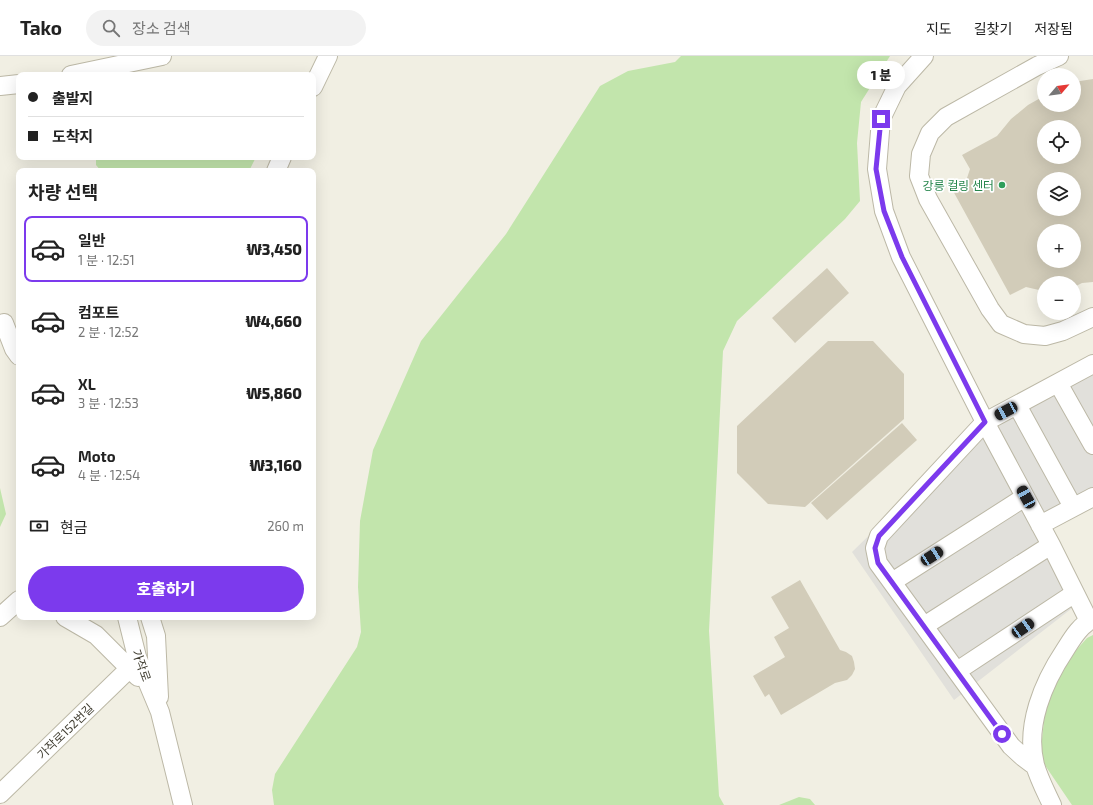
<!DOCTYPE html>
<html lang="ko">
<meta charset="utf-8">
<style>
:root{--surface:#fff;--page:#f2f2f2;--text:#222;--muted:#767676;--line:#e0e0e0;--accent:#7c3aed}
body{margin:0;font-family:"Exo 2","Noto Sans KR",sans-serif;background:var(--page);color:var(--text);height:100vh;display:flex;flex-direction:column;font-size:15px;white-space:nowrap}
*{box-sizing:border-box;margin:0}
p{font-size:13px;color:var(--muted)}
.icon{flex:none;width:22px;height:22px;fill:none;stroke:currentColor;stroke-width:2;stroke-linecap:round;stroke-linejoin:round}
.map{position:relative;flex:1;overflow:hidden}
.details{position:absolute;left:16px;top:112px;width:300px;height:452px;display:flex;flex-direction:column;background:var(--surface);border-radius:8px;box-shadow:0 4px 16px #0002}
.details>*{flex:none}
.banner{position:absolute;left:16px;top:16px;width:300px;height:88px;border-radius:8px;box-shadow:0 4px 16px #0002;display:grid;align-content:center;height:88px;padding:0 12px;background:var(--surface)}
.needle{width:26px;rotate:61deg}
.controls{position:absolute;left:1037px;top:12px;display:grid;gap:8px}
.controls a{display:grid;place-items:center;width:44px;height:44px;border-radius:50%;background:var(--surface);box-shadow:0 4px 16px #0002;font-size:20px}
.end{position:absolute;width:18px;height:18px;margin:-9px;border:5px solid #7c3aed;background:#fff;box-shadow:0 0 0 2px #fff}
.from{border-radius:50%}
.bubble{position:absolute;height:28px;border-radius:14px;background:var(--surface);box-shadow:0 4px 16px #0002;font-size:13px;font-weight:800;line-height:28px;text-align:center}
.car{position:absolute;width:12px;height:24px;margin:-12px -6px;border-radius:5px;box-shadow:0 0 3px 1px #0007;background:linear-gradient(#222 24%,#8ab4d8 0 40%,#222 0 76%,#8ab4d8 0 86%,#222 0)}
.banner b{display:flex;align-items:center;gap:14px;height:38px;font-size:15px}
.banner b+b{border-top:1px solid var(--line)}
.banner i{width:10px;height:10px;background:var(--text)}
ul{padding:0;list-style:none}
li{display:flex;align-items:center;gap:12px;height:66px;margin:0 8px 6px;padding:0 4px;border:2px solid transparent;border-radius:8px}
li div{flex:1}
li b{display:block;font-size:15px}
li em{font-style:normal;font-weight:800}
li.current{border-color:var(--accent)}
li>.icon{width:36px;height:36px;stroke-width:1.5}
h2{padding:0 12px;font-size:18px;line-height:48px}
.pay{display:flex;align-items:center;gap:10px;height:44px;padding:0 12px;font-size:15px}
.pay p{margin-inline-start:auto}
.action{display:flex;gap:8px;margin-top:auto;padding:8px 12px}
.action a{flex:1;height:46px;border-radius:24px;background:var(--accent);color:#fff;font-size:16px;font-weight:800;line-height:46px;text-align:center}
header{display:flex;align-items:center;gap:24px;box-sizing:border-box;height:56px;padding:0 20px;background:var(--surface);border-bottom:1px solid var(--line)}
header strong{font-size:19px}
nav{display:flex;gap:22px;margin-inline-start:auto;font-size:14px}
.search{width:280px;height:36px;background:var(--page);display:flex;align-items:center;gap:10px;box-sizing:border-box;padding:0 14px;border-radius:22px;color:var(--muted);font-size:15px}
.map>svg:first-child{display:block}
.green{fill:#c2e5ac}
.parking{fill:#e1e0db}
.building{fill:#d2ccb9;fill-rule:evenodd}
.lines{fill:none;stroke-linecap:round;stroke-linejoin:round}
.minor-casing{stroke:#bcb8a6;stroke-width:20}
.minor{stroke:#fff;stroke-width:18}
.route{stroke:#7c3aed;stroke-width:5}
.leisure-dot{fill:#2e9e5b;stroke:#fff;stroke-width:1.5}
.labels{text-anchor:middle;dominant-baseline:central;stroke-width:3.5;stroke-linejoin:round;paint-order:stroke}
.leisure-label{font-size:12px;fill:#27864d;stroke:#fff;text-anchor:end}
.street-label{font-size:12px;fill:#423f33;stroke:#fff}
</style>
<header>
<strong>Tako</strong>
<div class="search"><svg class="icon" aria-label="search" viewBox="0 0 24 24"><circle cx="10" cy="10" r="6"/><path d="M15 15l6 6"/></svg>장소 검색</div>
<nav><a>지도</a><a>길찾기</a><a>저장됨</a></nav>
</header>
<div class="map">
<svg width="1093" height="749" viewBox="0 0 1093 749">
<rect width="100%" height="100%" fill="#f1efe3"/>
<path class="green" d="M681,0H890L861,46L857,87L860,145L845,163L737,265L723,295L709,575L719,740L724,749H274L272,734L275,718L357,591L361,576L358,531L360,465L373,394L421,285L506,178L600,30L628,15L675,6Z
M96,101H256L249,115H101L96,109Z
M0,432L6,458L0,471Z
M1093,579V749H1072L1040,702L1045,655L1062,610L1087,582Z
M799,741L810,743L815,749H779Z"/>
<path class="parking" d="M1093,308V440L1040,469L1080,546L954,644L852,496L985,366Z"/>
<path class="building" d="M1093,23V226L1082,227L1074,231V227H1044V243L1039,234L1026,231L1010,239L952,133L966,125L970,113L962,99L997,80L1011,63L1028,49L1044,40V49H1074V26ZM1044,71H1074V101H1044ZM1044,123H1074V153H1044ZM1044,175H1074V205H1044Z
M827,212L849,237L795,287L772,262Z
M828,285H873L904,318V363L805,451L768,448L737,417V370Z
M902,367L917,384L827,464L811,447Z
M800,524L840,594L846,596L852,600L854,606L855,613L852,619L847,624L835,627L781,659L769,638L765,641L753,620L785,601L774,581L789,572L771,541Z"/>
<g class="lines">
<g class="minor-casing">
<path id="minor" d="M924,0L897,30L881,63L877,113L884,155L901,201L985,366L1051,489L1089,565
M1059,0L1037,10L946,61L930,77L921,98L919,120L928,143L990,253L1001,268L1024,278L1045,280L1063,275L1093,261
M71,19L162,0
M0,30L19,28
M313,31L328,0
M276,115L282,101
M4,267L14,293L19,300
M1058,327L1093,389
M1017,349L1073,451
M1040,469L1093,441
M892,526L1025,441
M0,561L19,544
M65,561L96,579L138,621
M127,561L137,601L160,656L183,749
M150,561L156,580L159,641
M924,570L1051,489
M957,615L1075,537
M1035,710L1023,701L1011,690L878,507L875,492L879,480L985,366L1093,308
M0,738L130,612
M1052,749C1046,736 1039,723 1035,709C1025,670 1043,627 1065,594C1072,583 1080,569 1093,563"/>
</g>
<use href="#minor" class="minor"/>
</g>
<g class="lines">
<path class="route" d="M881,63L876,113L884,155L902,201L985,366L879,480L875,492L878,507L1002,678"/>
</g>
<circle class="leisure-dot" cx="1002" cy="129" r="4"/>
<g class="labels">
<g class="leisure-label">
<text x="994" y="129">강릉 컬링 센터</text>
</g>
<g class="street-label">
<text transform="translate(142 609) rotate(70)">가작로</text>
<text transform="translate(65 675) rotate(-44)">가작로152번길</text>
</g>
</g>
</svg>
<div class="controls">
<a><svg class="needle" viewBox="-14 -14 28 28"><path d="M0-13l5 13h-10z" fill="#e53935"/><path d="M0 13l5-13h-10z" fill="#767676"/></svg></a>
<a><svg class="icon" aria-label="locate" viewBox="0 0 24 24"><circle cx="12" cy="12" r="6"/><path d="M12 2v4M12 18v4M2 12h4M18 12h4"/></svg></a>
<a><svg class="icon" aria-label="layers" viewBox="0 0 24 24"><path d="M12 4l9 5-9 5-9-5zM3 14l9 5 9-5"/></svg></a>
<a>+</a>
<a>−</a>
</div>
<i class="end from" style="left:1002px;top:678px"></i>
<i class="end" style="left:881px;top:63px"></i>
<div class="bubble" style="left:857px;top:5px;width:48px">1 분</div>
<i class="car" style="left:1006px;top:355px;rotate:242deg"></i>
<i class="car" style="left:1026px;top:441px;rotate:331deg"></i>
<i class="car" style="left:932px;top:500px;rotate:57deg"></i>
<i class="car" style="left:1023px;top:572px;rotate:56deg"></i>
<div class="banner">
<b><i class="from"></i>출발지</b>
<b><i></i>도착지</b>
</div>
<section class="details">
<h2>차량 선택</h2>
<ul>
<li class="current"><svg class="icon" aria-label="car" viewBox="0 0 24 24"><path d="M5 17H2v-5l4-1 3-4h7l3 4 3 1v5h-3M9 17h6M6 11h13"/><circle cx="7" cy="17" r="2"/><circle cx="17" cy="17" r="2"/></svg><div><b>일반</b><p>1 분 · 12:51</p></div><em>₩3,450</em></li>
<li><svg class="icon" aria-label="car" viewBox="0 0 24 24"><path d="M5 17H2v-5l4-1 3-4h7l3 4 3 1v5h-3M9 17h6M6 11h13"/><circle cx="7" cy="17" r="2"/><circle cx="17" cy="17" r="2"/></svg><div><b>컴포트</b><p>2 분 · 12:52</p></div><em>₩4,660</em></li>
<li><svg class="icon" aria-label="car" viewBox="0 0 24 24"><path d="M5 17H2v-5l4-1 3-4h7l3 4 3 1v5h-3M9 17h6M6 11h13"/><circle cx="7" cy="17" r="2"/><circle cx="17" cy="17" r="2"/></svg><div><b>XL</b><p>3 분 · 12:53</p></div><em>₩5,860</em></li>
<li><svg class="icon" aria-label="car" viewBox="0 0 24 24"><path d="M5 17H2v-5l4-1 3-4h7l3 4 3 1v5h-3M9 17h6M6 11h13"/><circle cx="7" cy="17" r="2"/><circle cx="17" cy="17" r="2"/></svg><div><b>Moto</b><p>4 분 · 12:54</p></div><em>₩3,160</em></li>
</ul>
<div class="pay"><svg class="icon" aria-label="cash" viewBox="0 0 24 24"><path d="M3 7h18v10H3z"/><circle cx="12" cy="12" r="2"/></svg>현금<p>260 m</p></div>
<div class="action"><a>호출하기</a></div>
</section>
</div>
